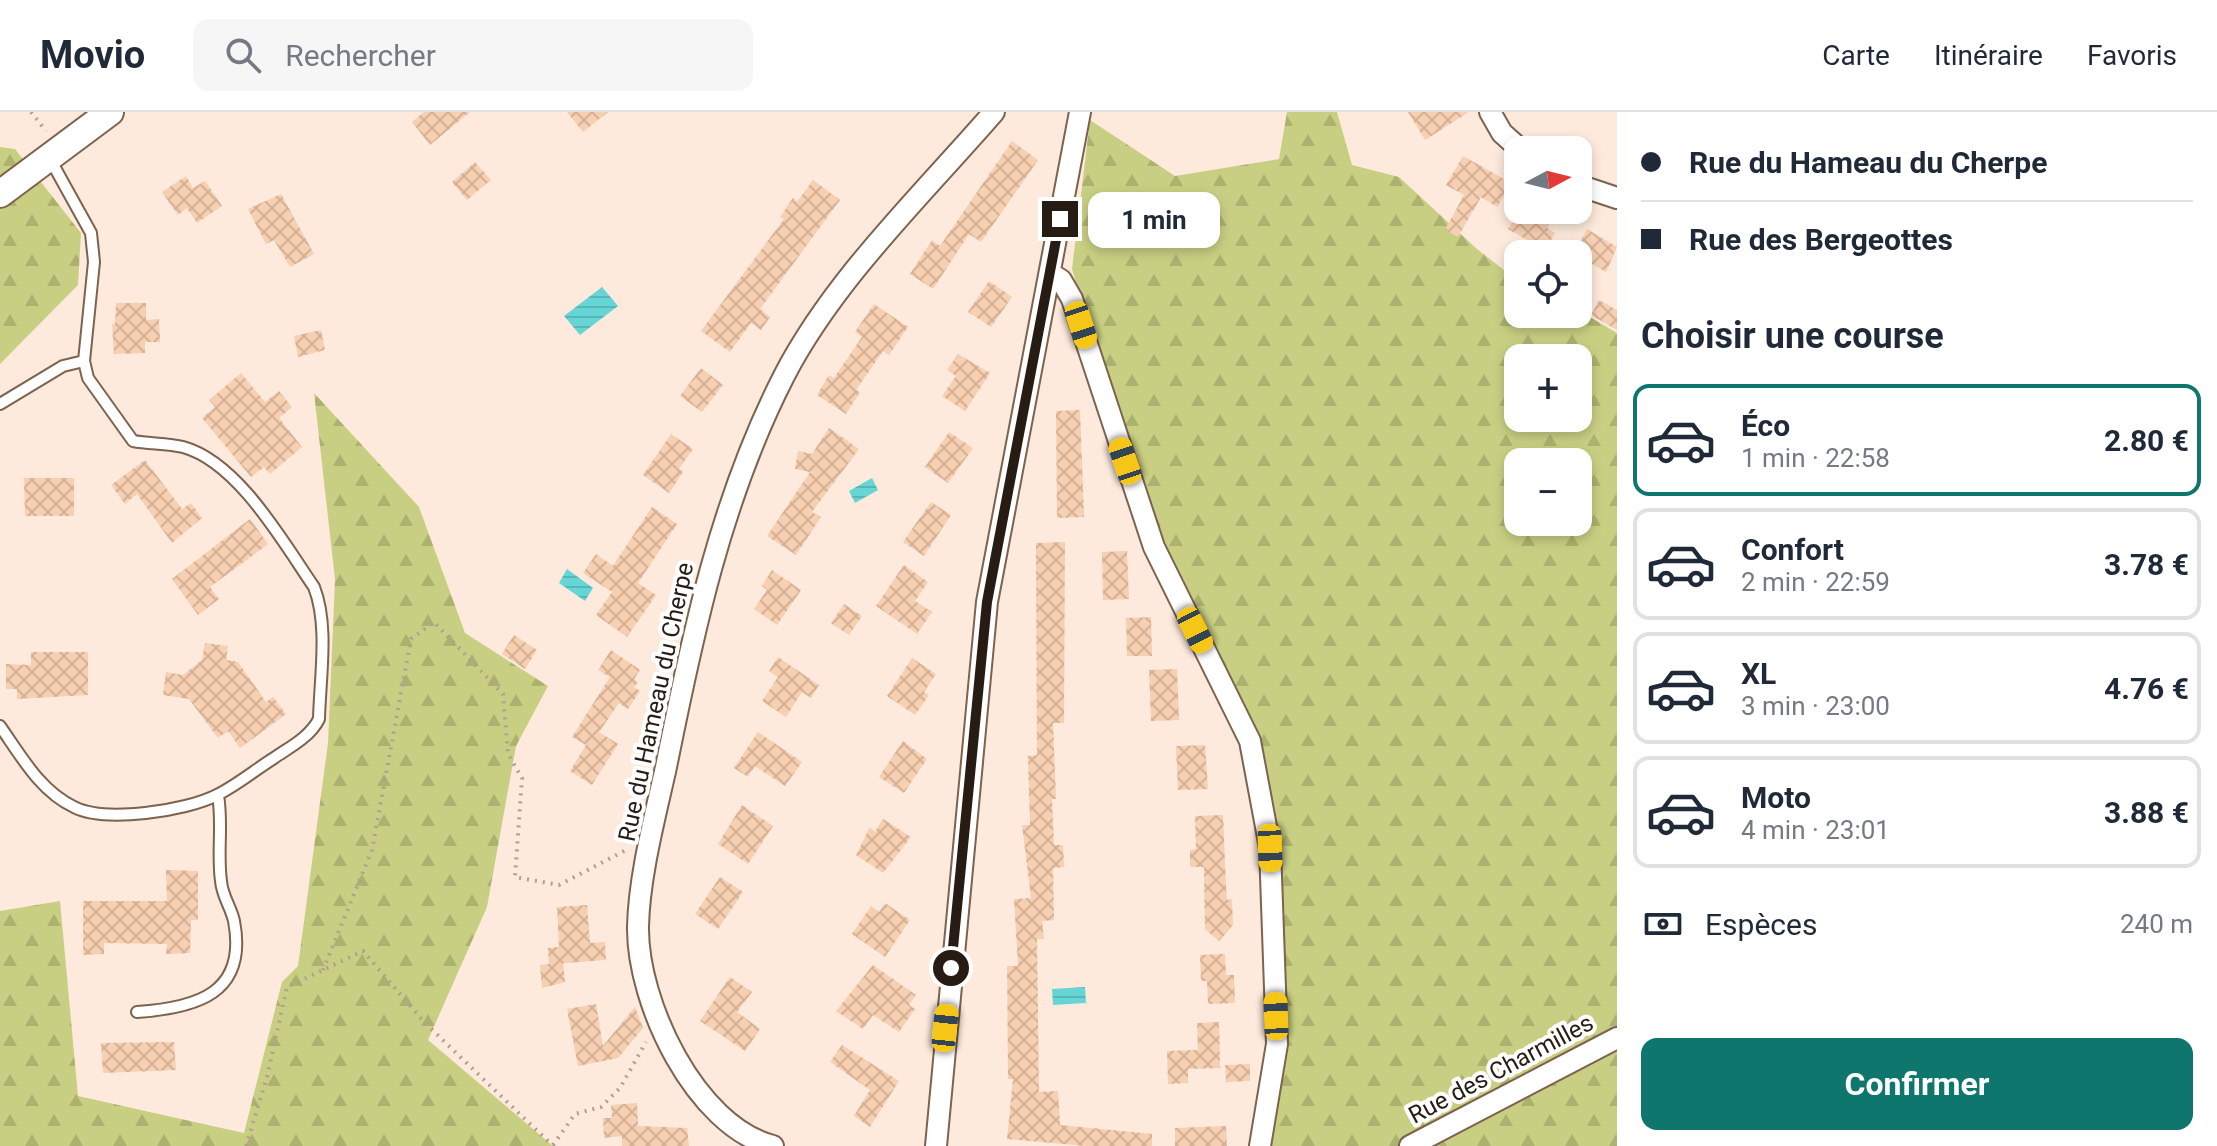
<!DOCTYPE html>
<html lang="fr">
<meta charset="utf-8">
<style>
:root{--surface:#fff;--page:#f6f6f7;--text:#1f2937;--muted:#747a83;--line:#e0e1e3;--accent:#0f766e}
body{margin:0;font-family:Roboto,sans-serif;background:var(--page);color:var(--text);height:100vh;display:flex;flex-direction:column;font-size:30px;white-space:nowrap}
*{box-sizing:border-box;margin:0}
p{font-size:26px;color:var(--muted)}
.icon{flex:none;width:44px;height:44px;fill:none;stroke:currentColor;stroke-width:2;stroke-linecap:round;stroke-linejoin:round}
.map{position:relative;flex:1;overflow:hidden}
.drawer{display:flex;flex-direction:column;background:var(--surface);width:600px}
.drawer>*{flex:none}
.hud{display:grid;align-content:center;height:176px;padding:0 24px;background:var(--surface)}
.needle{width:52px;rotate:83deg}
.controls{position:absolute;left:1504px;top:24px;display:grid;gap:16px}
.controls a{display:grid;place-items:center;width:88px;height:88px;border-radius:16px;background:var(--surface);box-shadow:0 4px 12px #0003;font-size:40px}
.end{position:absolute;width:36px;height:36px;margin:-18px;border:10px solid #271c14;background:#fff;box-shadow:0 0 0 4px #fff}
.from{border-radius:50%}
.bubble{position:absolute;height:56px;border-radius:16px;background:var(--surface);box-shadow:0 4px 12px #0003;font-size:26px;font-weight:700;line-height:56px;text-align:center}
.car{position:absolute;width:24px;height:48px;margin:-24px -12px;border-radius:10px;box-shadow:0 0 6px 2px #0007;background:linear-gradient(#f5c518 24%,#345 0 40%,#f5c518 0 76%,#345 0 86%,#f5c518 0)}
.hud b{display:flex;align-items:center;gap:28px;height:76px;font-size:30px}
.hud b+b{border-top:2px solid var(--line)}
.hud i{width:20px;height:20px;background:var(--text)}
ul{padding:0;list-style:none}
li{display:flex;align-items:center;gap:24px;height:112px;margin:0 16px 12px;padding:0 8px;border:4px solid var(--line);border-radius:16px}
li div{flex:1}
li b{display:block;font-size:30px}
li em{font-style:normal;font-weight:700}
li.active{border-color:var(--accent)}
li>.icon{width:72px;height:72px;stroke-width:1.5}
h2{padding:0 24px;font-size:36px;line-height:96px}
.pay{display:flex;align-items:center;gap:20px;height:88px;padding:0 24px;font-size:30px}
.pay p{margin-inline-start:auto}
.cta{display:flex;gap:16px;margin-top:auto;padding:16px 24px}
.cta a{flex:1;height:92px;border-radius:16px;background:var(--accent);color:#fff;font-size:32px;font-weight:700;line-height:92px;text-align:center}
header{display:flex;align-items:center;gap:48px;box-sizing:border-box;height:112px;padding:0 40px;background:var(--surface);border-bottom:2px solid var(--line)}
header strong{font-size:38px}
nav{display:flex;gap:44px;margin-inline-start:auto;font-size:28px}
.search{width:560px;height:72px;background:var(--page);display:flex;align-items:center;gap:20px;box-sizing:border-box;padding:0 28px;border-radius:16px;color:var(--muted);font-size:30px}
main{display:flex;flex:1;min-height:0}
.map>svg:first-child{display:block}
.forest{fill:url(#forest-firs);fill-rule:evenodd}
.water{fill:url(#water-rules)}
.building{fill:url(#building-cross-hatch)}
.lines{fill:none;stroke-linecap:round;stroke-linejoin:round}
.service-casing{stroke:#7d624e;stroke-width:14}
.minor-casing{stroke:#7d624e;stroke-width:24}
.tertiary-casing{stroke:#7d624e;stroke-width:30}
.path{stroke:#af9f93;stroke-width:4;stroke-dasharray:2 6;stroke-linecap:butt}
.service{stroke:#fff;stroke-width:10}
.minor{stroke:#fff;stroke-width:20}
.tertiary{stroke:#fff;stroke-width:26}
.route{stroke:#271c14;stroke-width:10}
.labels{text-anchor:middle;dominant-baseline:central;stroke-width:8;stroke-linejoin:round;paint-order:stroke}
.street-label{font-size:24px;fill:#271c14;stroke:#fff}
</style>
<header>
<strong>Movio</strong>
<div class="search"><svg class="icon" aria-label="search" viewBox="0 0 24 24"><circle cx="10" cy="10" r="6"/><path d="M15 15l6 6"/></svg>Rechercher</div>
<nav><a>Carte</a><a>Itinéraire</a><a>Favoris</a></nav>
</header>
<main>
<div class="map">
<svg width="1617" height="1034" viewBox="0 0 1617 1034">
<defs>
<pattern id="forest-firs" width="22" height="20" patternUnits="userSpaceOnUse" patternTransform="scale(2)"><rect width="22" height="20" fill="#c9cf82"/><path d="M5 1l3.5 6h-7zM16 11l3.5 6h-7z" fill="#adb16f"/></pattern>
<pattern id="water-rules" width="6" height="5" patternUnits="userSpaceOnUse" patternTransform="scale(2)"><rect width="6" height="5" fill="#66d5d6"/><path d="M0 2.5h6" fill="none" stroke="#58b6b7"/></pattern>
<pattern id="building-cross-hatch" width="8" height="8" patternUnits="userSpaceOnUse" patternTransform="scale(2)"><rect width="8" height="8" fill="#f7cfb1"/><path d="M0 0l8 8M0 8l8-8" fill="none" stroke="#d4b197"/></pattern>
</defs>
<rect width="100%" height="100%" fill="#fdeadc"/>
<path class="forest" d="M1287,0H1337L1352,53L1399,65L1477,137L1518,169V202H1578V198L1617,221V1034H1260L1277,932L1270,736L1250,629L1154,435L1072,157L1090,8L1175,64L1279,47ZM1518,246H1578V306H1518ZM1518,350H1578V410H1518Z
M0,35L15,37L81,121L78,173L0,252Z
M314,281L419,395L465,521L548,574L516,634L487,795L428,928L553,1034H0V799L60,789L78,984L244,1021L282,870L298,854L328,631L335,467Z"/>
<path class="water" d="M602,175L618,194L580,223L564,204Z
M872,366L878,378L855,391L849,379Z
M567,457L593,476L585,489L559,471Z
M1085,875L1086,891L1053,893L1052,877Z"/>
<path class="building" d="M424,0H470L430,33L412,10Z
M567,0H608L583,20Z
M1408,0H1469L1425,28Z
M1012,29L1038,48L981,130L969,122L933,177L910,162L932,128L940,134Z
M1463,44L1511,71L1497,95L1481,85L1458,125L1445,118L1464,83L1446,73Z
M475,50L491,68L467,88L452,70Z
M186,64L193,76L205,69L222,94L197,111L187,96L178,103L162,80Z
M813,68L840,88L760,197L770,205L761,218L751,211L730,240L701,219L784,107L780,105L793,86L797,90Z
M281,82L314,142L290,155L274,128L266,132L248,97Z
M1520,98H1558L1547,116L1555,121L1545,138L1508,117Z
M1587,117L1617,135L1606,160L1574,141Z
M989,169L1012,185L991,215L968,200Z
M1599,188L1617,198V218L1591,203Z
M116,191H146V208L159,207L160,230H145V241L114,242L112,212H115Z
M874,192L908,215L889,243L883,239L856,278L860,280L846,302L817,283L829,263L834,266L862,225L855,220Z
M321,218L325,238L298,245L294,224Z
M958,242L990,261L965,299L942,284L956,264L947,258Z
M701,256L723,273L702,300L680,284Z
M241,261L265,290L279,279L292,295L279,306L302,335L270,362L264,355L251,365L202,306L215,295L209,288Z
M1080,298L1084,405L1057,406L1056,299Z
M829,316L859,337L812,400L821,405L796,443L767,424L810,360L795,357L798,339L812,342Z
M949,320L973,336L948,371L925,355Z
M671,322L693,337L679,357L683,360L669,381L643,363Z
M145,348L182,397L191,391L202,406L172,431L137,382L125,392L111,373Z
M24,366H74V404H25Z
M931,390L951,403L924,444L903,430Z
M652,395L677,412L638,471L656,483L627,525L596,503L612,480L583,461L596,442L613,454Z
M250,407L268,432L210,475L219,487L198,503L172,467Z
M1065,430L1064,611H1053L1056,687H1052L1054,733H1063L1064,755L1053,756L1054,808L1042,809L1044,827H1037L1039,980L1058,979L1060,1013L1152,1022V1034H1086L1007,1027L1013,967H1008L1007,854H1018L1014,787L1031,786L1022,713H1030L1028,644L1037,643L1036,431Z
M1127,439L1129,487L1103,488L1102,440Z
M904,453L928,470L915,489L932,500L917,522L876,494Z
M772,458L801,478L777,513L754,497L767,478L762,474Z
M844,492L862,504L849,523L831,511Z
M1151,505L1152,544H1127L1126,506Z
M514,523L537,538L525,557L502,542Z
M205,531L228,534L226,548L238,550L266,590L273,585L286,602L240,636L228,619L218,626L189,587L163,583L166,560L183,563L202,548Z
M611,538L640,558L634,567L638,570L634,575L640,579L628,597L619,591L599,620L618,632L592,673L570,659L586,633L572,625L610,565L598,558Z
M31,540H88V583L17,587V577H6V552L31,553Z
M778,545L819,573L811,586L802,580L786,605L762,589L778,565L769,559Z
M912,546L936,562L924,580L929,583L915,603L887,584Z
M1177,557L1179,608L1151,609L1149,558Z
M758,620L802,650L785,674L755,654L748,665L734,656Z
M903,629L927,647L904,681L879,665Z
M1205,633L1208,677L1178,678L1176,634Z
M742,693L773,714L748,752L718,732Z
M1223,703L1226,774L1227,788L1232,787L1233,813L1219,829L1205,817L1204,755H1190V738L1196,737L1195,704Z
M883,707L911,725L883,761L856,743L870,715L875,720Z
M166,758L198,759V808H191L190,841L166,842L167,832L104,831V842L83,843V789H167Z
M720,765L743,780L718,817L695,802Z
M885,791L910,808L885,845L852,822L871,794L879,800Z
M587,793L590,831L605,830L606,848L552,852L563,851L565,870L542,876L540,853L549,852L548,836L559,835L557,795Z
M1225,842L1226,863H1234L1235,891L1208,892L1207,869H1201L1200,843Z
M873,853L916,883L909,893L915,897L899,920L873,903L863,917L836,899Z
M730,865L752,880L737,900L760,917L745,939L700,909Z
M596,892L603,934L635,895L643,916L618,946L578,954L567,897Z
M1219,910L1220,956L1188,957V971L1168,972L1167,939L1198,938L1197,911Z
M174,930L176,958L103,961L101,931Z
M842,933L899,969L870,1015L854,1004L870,978L830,950Z
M1250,952V969L1226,970L1225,953Z
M637,991L638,1014L687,1016L689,1034H622V1024L604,1026L603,1006H612L611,993Z
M1226,1014L1227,1034H1175V1016Z"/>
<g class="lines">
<g class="service-casing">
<path id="service" d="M0,292L63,254L84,249
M0,614C21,644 40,679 74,695C105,711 186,699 217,683C237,673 255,658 274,646C290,635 310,625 319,607C320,565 329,513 314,475C283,430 238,350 183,335C168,331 149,332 133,329L88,266L84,249L94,150L91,121L50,47
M137,900C196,896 248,882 234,809C231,795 222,784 221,769C217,740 223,712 218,683"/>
</g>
<g class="minor-casing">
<path id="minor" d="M1490,0L1502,21L1521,38
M1578,73L1617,86
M1050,161L1061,168L1072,187L1154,435L1250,629L1270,736L1277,932L1260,1034
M773,1034C695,1014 637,890 638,815C639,764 655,705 666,655C693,520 721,387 784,264C834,167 923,82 994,0
M936,1034L987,490L1080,0
M1410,1034L1617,926"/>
</g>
<g class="tertiary-casing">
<path id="tertiary" d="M0,82L110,0"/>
</g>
<path class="path" d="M31,0L46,19
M323,858L372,738L411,527L434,510L503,582L508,642L522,666L515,765L559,773L626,738
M553,1033L575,1002L601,995L620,976L646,930
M246,1034L267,965L287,875L363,839L425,911L553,1034"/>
<use href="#service" class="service"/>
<use href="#minor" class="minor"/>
<use href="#tertiary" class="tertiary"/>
</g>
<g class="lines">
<path class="route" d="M951,856L987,490L1060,107"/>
</g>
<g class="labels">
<g class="street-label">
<text transform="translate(656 590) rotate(-78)">Rue du Hameau du Cherpe</text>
<text transform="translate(1501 957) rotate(-28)">Rue des Charmilles</text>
</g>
</g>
</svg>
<div class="controls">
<a><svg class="needle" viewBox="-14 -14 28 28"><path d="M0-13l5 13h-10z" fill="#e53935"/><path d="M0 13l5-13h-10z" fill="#747a83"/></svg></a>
<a><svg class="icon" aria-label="locate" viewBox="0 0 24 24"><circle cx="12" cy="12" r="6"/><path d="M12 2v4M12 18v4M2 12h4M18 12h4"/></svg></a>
<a>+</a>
<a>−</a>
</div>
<i class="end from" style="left:951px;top:856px"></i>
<i class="end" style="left:1060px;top:107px"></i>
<div class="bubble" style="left:1088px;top:80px;width:132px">1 min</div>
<i class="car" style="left:1081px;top:213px;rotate:162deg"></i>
<i class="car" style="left:1125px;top:349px;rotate:341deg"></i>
<i class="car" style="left:1195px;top:518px;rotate:153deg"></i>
<i class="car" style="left:1270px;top:736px;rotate:178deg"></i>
<i class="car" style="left:1276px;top:904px;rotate:358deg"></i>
<i class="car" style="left:945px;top:916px;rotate:6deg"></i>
</div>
<section class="drawer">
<div class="hud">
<b><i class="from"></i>Rue du Hameau du Cherpe</b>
<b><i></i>Rue des Bergeottes</b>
</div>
<h2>Choisir une course</h2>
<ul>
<li class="active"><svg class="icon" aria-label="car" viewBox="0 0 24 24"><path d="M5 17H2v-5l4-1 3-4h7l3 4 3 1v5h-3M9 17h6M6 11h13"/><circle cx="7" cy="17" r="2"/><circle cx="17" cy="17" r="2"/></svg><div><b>Éco</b><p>1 min · 22:58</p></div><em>2.80 €</em></li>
<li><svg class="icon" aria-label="car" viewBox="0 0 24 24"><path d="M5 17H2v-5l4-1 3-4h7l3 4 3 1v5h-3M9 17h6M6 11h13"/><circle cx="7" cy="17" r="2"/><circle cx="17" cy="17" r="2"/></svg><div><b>Confort</b><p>2 min · 22:59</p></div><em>3.78 €</em></li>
<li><svg class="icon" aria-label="car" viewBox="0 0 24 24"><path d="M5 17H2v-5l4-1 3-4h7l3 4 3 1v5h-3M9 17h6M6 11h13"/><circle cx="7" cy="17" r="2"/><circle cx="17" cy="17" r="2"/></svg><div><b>XL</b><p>3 min · 23:00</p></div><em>4.76 €</em></li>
<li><svg class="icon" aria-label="car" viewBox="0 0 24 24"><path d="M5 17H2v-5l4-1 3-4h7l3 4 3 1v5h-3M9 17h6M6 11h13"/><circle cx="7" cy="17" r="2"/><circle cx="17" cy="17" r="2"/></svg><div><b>Moto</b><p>4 min · 23:01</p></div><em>3.88 €</em></li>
</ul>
<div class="pay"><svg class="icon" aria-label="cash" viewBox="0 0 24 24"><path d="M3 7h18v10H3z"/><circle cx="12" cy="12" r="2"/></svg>Espèces<p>240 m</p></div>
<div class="cta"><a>Confirmer</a></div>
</section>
</main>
